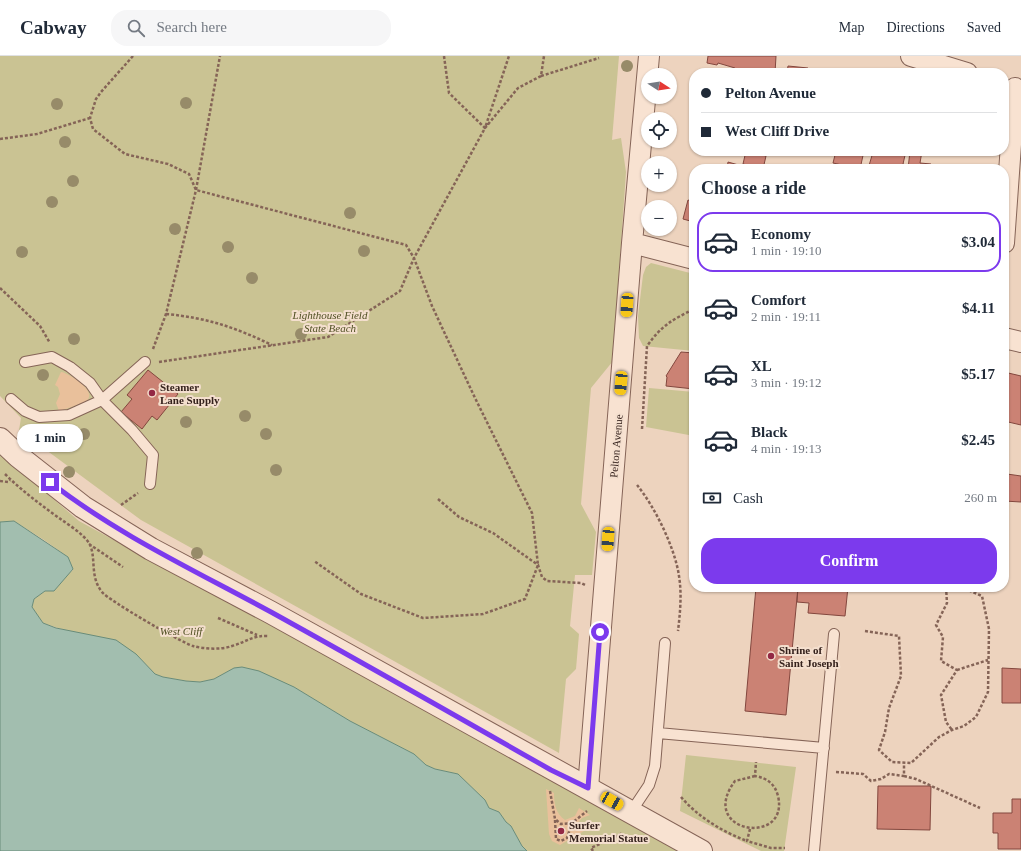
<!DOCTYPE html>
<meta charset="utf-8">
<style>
:root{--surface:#fff;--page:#f6f6f7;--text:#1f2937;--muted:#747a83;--line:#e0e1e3;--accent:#7c3aed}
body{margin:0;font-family:"Times New Roman",serif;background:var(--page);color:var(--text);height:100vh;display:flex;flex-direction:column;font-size:15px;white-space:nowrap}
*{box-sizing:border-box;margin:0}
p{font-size:13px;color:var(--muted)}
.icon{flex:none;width:22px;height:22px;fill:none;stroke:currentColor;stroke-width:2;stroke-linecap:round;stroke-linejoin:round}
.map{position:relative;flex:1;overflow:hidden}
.details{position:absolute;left:689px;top:108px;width:320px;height:428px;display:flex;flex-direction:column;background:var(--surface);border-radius:16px;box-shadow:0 1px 3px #0004}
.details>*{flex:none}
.top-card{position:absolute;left:689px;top:12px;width:320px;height:88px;border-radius:16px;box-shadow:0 1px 3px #0004;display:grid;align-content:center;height:88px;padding:0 12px;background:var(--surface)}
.needle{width:26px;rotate:102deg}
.tools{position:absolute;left:641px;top:12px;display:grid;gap:8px}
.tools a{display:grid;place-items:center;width:36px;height:36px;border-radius:50%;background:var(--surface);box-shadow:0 1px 3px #0004;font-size:20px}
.end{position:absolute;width:18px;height:18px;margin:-9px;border:5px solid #7c3aed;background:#fff;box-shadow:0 0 0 2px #fff}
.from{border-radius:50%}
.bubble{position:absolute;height:28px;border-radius:14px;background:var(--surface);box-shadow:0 1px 3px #0004;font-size:13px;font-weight:700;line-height:28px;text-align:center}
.car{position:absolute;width:12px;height:24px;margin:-12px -6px;border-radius:5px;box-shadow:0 0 3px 1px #0007;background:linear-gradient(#f5c518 24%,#345 0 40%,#f5c518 0 76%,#345 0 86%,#f5c518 0)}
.top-card b{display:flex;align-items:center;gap:14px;height:38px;font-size:15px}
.top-card b+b{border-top:1px solid var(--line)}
.top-card i{width:10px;height:10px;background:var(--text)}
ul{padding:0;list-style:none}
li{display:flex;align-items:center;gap:12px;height:60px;margin:0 8px 6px;padding:0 4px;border:2px solid transparent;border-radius:16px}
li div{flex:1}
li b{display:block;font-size:15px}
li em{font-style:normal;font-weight:700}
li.current{border-color:var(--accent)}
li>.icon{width:36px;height:36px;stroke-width:1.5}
h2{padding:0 12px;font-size:18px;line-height:48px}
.pay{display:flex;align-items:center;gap:10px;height:44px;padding:0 12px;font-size:15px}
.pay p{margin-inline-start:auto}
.primary-button{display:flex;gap:8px;margin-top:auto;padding:8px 12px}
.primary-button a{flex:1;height:46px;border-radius:16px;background:var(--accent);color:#fff;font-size:16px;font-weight:700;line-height:46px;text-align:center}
header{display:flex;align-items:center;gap:24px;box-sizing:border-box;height:56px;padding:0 20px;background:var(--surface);border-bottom:1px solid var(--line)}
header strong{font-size:19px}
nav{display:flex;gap:22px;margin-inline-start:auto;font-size:14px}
.search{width:280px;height:36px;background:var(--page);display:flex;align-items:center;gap:10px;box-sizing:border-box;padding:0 14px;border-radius:16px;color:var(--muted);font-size:15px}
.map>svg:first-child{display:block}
.green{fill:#cac393}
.sand{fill:#e9c09b}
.water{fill:#a2beaf;stroke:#698c7a}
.building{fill:#cb8274;stroke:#83473e}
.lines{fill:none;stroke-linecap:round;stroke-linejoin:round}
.service-casing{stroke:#856457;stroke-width:12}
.minor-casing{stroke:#856457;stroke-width:22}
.tertiary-casing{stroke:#856457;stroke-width:24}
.path{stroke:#856457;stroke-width:2.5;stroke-dasharray:3 2;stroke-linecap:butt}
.service{stroke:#f8e2d1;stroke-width:10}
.minor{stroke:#f8e2d1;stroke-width:20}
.tertiary{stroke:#f8e2d1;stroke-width:22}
.tree{fill:#978b69}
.route{stroke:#7c3aed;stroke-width:5}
.poi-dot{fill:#932844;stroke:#f4dfce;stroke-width:1.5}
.labels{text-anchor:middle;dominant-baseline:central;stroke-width:4;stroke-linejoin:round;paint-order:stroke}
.park-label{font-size:11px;font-style:italic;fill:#505023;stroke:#f4dfce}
.poi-label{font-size:11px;font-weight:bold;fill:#34211c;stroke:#f4dfce;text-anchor:start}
.street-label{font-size:11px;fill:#34211c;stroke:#f4dfce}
</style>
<header>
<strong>Cabway</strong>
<div class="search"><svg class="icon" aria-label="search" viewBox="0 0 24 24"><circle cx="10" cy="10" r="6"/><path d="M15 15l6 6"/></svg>Search here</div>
<nav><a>Map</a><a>Directions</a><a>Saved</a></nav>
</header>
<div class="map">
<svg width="1021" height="795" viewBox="0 0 1021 795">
<rect width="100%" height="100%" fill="#edd3be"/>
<path class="green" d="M0,0H619L612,84L621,82L626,116L613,305L591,332L581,448L596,476L592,519H575L570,570L579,578L576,613L566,623L559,697L141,464L19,374L21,362L0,340Z
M651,207L694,218V295L643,290L639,282L638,260L643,219L646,211Z
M649,332L694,336V380L646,371Z
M0,397L79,465L685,795H527L522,790L511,770L506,766L499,756L489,752L485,744L458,718L435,713L426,709L414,698L350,665L294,631L234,612L214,623L200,626L186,625L163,621L155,618L136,598L43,567L32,551L34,543L73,514L68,501L44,484L14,465L0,466Z
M686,699L796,711L784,795H761L680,755Z"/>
<path class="sand" d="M61,316C69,317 99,336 86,345C84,347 62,354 59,355L56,347L60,338L58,331L55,329Z
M546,733L554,737C554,748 556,758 565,764L575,760L579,752L590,759L582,762L575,770L578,774L584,775L560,789L552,785L549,778Z"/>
<path class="water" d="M14,465L68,501L73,513L54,535H45L34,543L32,551L43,567L56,572L116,584L136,598L155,618L163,621L186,625L200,626L214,623L234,612L242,611L259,615L294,631L350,665L414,698L426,709L435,713L458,718L485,744L489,752L499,756L506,766L511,770L522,790L527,795H0V466Z"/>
<path class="building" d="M708,0H776L775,17H734L735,12L718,7L717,9L707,7Z
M788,10L808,12V17H787Z
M746,95L766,100L763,113L743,108Z
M836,95H864L860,113L833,107Z
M884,95H906L903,108L907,110L906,113H868L873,96L883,99Z
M910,95H922L920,107L931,108V113H908Z
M964,95H994V99L964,97Z
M728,106L742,110L741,113H727Z
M688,144L694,146V166L683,163Z
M681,296L694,297V333L666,330L667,321L666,320Z
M148,314L178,338L157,364L152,360L142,373L121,356L132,343L127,339Z
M1004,316L1021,320V369L1004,365Z
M1007,418L1021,420V446L1004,445V424H1007Z
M756,531H798L786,659L745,655Z
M798,531H848L845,560L808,557L809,547L797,546Z
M1002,612L1021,613V647H1002Z
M878,730H931L930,774L877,773Z
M1012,743H1021V793H998V777H993V757H1012Z"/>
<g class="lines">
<g class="service-casing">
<path id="service" d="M25,306L52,301L70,311L90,327L102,344L132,374L153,399L150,428
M11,343L25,355L39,361L69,359L102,344L145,306
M658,677L824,692
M631,756L649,729L655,710L665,587
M814,795L834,578"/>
</g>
<g class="minor-casing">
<path id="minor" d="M911,0L967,17
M632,187L694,203
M1004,187L1015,32
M1004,282L1021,286
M588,732L632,187L649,0"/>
</g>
<g class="tertiary-casing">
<path id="tertiary" d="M0,383L18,400L83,451L151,493L270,556L701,795"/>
</g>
<path class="path" d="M133,0L101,36L96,43L90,62L93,73L125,98L168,108L189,118L196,134L406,189L414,202L432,250L475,342L532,457L538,509L525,543L483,558L423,562L361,538L314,505
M444,0L449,37L485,72L509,0
M541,20L599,2
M0,83L37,78L90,62
M0,232L40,270L50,287
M166,258C208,262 234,271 272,289
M153,293L166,258L196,134L220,0
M159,306L328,281L400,235L414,202L485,72L518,32L541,20L544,0
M642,373L647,290C662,269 672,264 694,253
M5,418C22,435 40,448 59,462C69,469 82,477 89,487C97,501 89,520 102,536C108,544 182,587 193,590C204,593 221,594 232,590C246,586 253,579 269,580
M0,425L8,426L10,424
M637,429C655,451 675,492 679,520C682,538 680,558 678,575
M438,443L459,461L493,477L538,509L542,521L547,525L581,527L585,529
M121,449L138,437
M89,488L123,511
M946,531L947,547L936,569L943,581L941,605L957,614L941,639L946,666L952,674
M218,562L257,579
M865,575L899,580L901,620L889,652L885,676L879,694L892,706L911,707L939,681L952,674L964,670L976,661L988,636L989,573L982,540L961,531
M957,614L988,604
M836,716L863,718L871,725L881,723L889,718L904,720V706
M755,720L735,725C696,777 790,791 778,740C775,728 767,722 755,720L756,706
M904,720L916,723L980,752
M550,735L555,763L561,768L572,767L587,755
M681,741C698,761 723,776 747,785
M555,764L556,783L561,785L567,782L572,767
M750,773L747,785L771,792H785
M593,795L591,792L621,778L622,775"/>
<use href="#service" class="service"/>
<use href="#minor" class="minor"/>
<use href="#tertiary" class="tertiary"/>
</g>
<g class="tree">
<circle cx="627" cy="10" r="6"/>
<circle cx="186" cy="47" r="6"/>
<circle cx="57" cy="48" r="6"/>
<circle cx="65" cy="86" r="6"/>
<circle cx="73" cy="125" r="6"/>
<circle cx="52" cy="146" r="6"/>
<circle cx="350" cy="157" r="6"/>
<circle cx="175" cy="173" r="6"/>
<circle cx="228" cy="191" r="6"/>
<circle cx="364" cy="195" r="6"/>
<circle cx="22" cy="196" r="6"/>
<circle cx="252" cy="222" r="6"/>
<circle cx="301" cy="278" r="6"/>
<circle cx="74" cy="283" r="6"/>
<circle cx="43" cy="319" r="6"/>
<circle cx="245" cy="360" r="6"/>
<circle cx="186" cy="366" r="6"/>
<circle cx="84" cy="378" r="6"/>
<circle cx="266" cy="378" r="6"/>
<circle cx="276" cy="414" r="6"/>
<circle cx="69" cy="416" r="6"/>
<circle cx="197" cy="497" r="6"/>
</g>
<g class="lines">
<path class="route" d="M50,426C118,479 196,515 271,556C365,608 458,661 551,714L588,732L600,576"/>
</g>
<g class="poi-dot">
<circle cx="152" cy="337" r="4"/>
<circle cx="771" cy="600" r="4"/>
<circle cx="561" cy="775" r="4"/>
</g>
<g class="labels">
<g class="park-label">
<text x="330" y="259">Lighthouse Field<tspan x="330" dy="13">State Beach</tspan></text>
<text x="181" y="575">West Cliff</text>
</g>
<g class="poi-label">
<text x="160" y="331">Steamer<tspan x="160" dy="13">Lane Supply</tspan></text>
<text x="779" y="594">Shrine of<tspan x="779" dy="13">Saint Joseph</tspan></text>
<text x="569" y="769">Surfer<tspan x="569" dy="13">Memorial Statue</tspan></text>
</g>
<g class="street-label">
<text transform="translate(616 390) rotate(-85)">Pelton Avenue</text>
</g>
</g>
</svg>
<div class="tools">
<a><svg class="needle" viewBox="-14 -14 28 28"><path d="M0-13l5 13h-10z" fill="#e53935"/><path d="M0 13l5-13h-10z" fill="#747a83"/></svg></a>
<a><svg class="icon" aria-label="locate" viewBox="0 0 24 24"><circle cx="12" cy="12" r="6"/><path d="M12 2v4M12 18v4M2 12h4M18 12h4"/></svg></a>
<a>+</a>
<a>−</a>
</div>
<i class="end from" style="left:600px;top:576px"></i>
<i class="end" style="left:50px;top:426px"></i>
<div class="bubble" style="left:17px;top:368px;width:66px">1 min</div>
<i class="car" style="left:627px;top:249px;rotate:184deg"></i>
<i class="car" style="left:621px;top:327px;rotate:185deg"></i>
<i class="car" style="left:608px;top:483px;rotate:184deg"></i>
<i class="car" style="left:612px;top:745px;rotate:120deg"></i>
<div class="top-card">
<b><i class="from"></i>Pelton Avenue</b>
<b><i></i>West Cliff Drive</b>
</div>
<section class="details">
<h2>Choose a ride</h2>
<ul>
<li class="current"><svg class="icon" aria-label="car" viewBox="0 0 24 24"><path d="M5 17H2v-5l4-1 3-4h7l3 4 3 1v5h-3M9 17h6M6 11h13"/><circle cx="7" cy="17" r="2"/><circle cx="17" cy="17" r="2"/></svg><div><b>Economy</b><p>1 min · 19:10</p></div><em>$3.04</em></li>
<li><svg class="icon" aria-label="car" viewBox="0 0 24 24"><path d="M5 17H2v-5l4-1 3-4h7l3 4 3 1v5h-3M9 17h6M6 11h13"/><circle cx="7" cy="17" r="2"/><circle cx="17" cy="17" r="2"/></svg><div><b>Comfort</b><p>2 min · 19:11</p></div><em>$4.11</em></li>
<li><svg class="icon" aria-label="car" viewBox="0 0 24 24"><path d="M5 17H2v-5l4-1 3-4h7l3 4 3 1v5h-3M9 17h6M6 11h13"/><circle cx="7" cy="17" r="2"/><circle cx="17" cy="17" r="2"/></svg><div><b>XL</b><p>3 min · 19:12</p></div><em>$5.17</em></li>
<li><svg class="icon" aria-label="car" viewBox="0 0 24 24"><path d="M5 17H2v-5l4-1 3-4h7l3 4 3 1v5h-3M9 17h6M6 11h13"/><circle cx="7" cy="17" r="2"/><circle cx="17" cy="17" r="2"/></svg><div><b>Black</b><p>4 min · 19:13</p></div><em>$2.45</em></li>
</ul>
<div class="pay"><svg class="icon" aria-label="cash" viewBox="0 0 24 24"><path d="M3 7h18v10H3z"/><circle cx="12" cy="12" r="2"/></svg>Cash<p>260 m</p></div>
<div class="primary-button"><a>Confirm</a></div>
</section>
</div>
